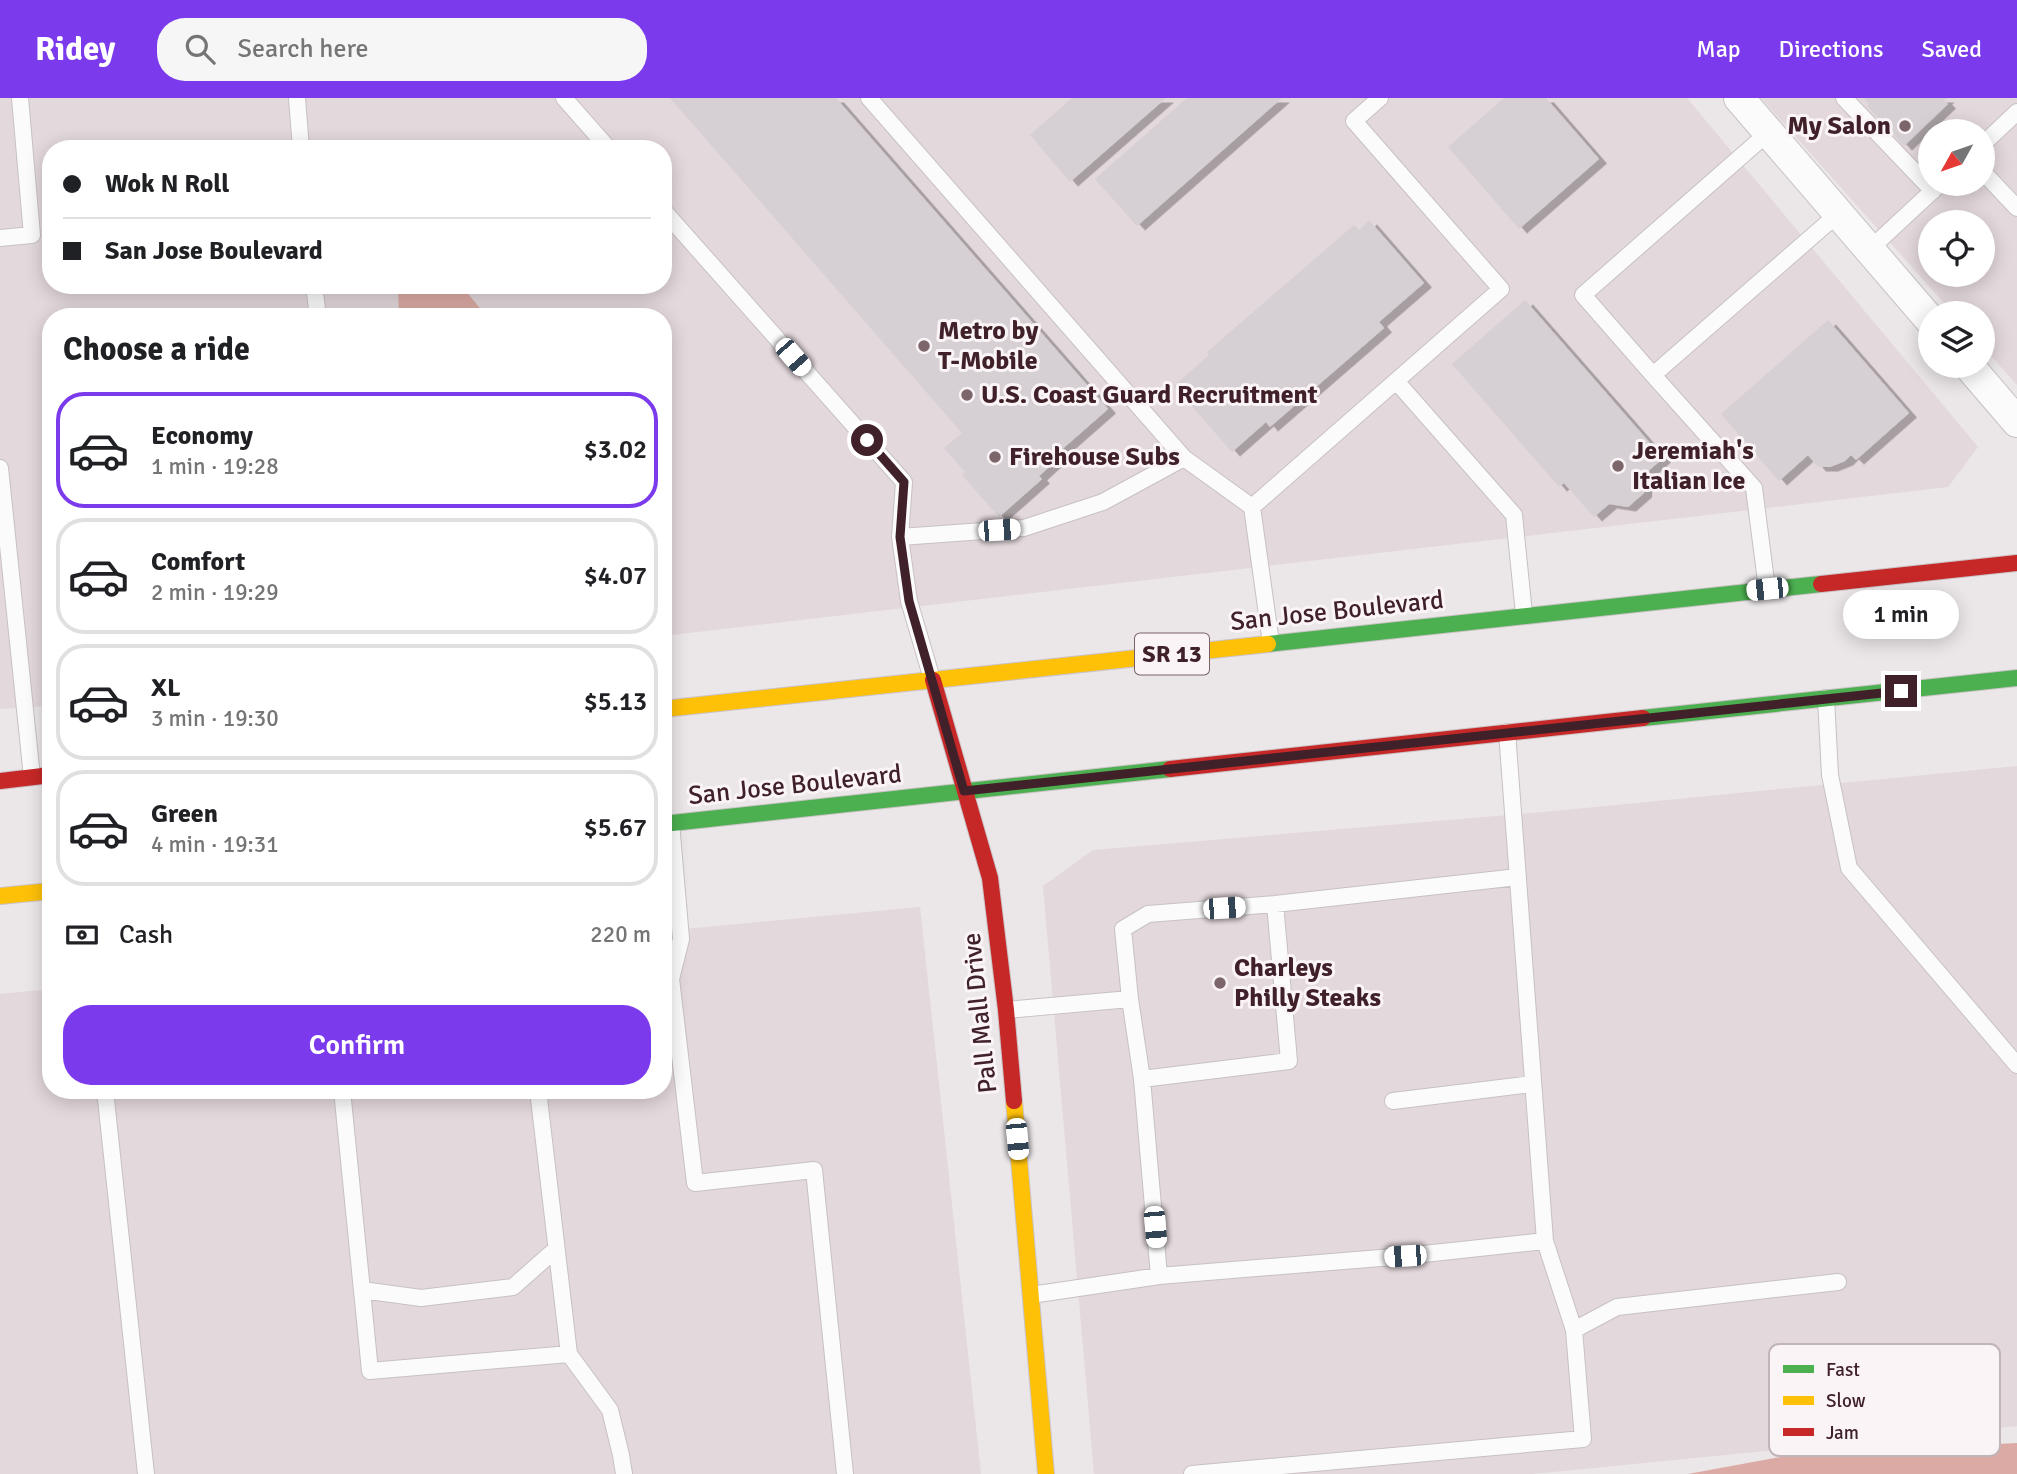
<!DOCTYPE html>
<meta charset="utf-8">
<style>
:root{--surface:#fff;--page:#f6f6f6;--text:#202124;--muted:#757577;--line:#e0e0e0;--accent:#7c3aed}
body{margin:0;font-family:Signika,sans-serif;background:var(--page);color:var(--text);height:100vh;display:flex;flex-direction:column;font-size:26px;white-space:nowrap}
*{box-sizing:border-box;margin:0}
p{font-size:23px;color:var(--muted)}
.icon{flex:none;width:38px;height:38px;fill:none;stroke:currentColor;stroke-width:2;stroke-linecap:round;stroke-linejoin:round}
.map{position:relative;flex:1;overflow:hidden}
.sheet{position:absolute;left:42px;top:210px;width:630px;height:791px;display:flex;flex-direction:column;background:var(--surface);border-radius:28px;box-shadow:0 4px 18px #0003}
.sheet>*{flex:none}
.hud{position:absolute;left:42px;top:42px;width:630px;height:154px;border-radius:28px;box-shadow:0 4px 18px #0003;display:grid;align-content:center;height:154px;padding:0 21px;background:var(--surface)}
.needle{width:46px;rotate:230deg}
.fabs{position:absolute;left:1918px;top:21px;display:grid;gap:14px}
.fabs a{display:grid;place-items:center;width:77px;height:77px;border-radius:50%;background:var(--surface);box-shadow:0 4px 18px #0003;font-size:35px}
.end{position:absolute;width:32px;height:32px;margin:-16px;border:9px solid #40212a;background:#fff;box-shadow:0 0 0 4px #fff}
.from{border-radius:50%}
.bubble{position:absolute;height:49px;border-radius:24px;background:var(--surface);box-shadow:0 4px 18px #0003;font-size:23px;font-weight:600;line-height:49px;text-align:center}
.car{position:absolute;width:21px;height:42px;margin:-21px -10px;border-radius:9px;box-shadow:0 0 5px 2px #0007;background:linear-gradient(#fff 24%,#345 0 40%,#fff 0 76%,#345 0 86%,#fff 0)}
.hud b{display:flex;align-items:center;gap:24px;height:66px;font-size:26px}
.hud b+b{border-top:2px solid var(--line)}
.hud i{width:18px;height:18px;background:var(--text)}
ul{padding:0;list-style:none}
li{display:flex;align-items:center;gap:21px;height:116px;margin:0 14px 10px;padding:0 7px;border:4px solid var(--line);border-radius:28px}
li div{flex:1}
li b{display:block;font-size:26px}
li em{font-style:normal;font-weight:600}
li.current{border-color:var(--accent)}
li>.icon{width:63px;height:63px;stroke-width:1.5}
h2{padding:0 21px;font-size:32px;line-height:84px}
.pay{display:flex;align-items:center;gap:18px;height:77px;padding:0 21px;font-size:26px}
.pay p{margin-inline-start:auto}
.cta{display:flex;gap:14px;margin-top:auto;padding:14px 21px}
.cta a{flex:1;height:80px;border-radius:28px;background:var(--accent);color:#fff;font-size:28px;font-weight:600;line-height:80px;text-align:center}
header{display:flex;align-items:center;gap:42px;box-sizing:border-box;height:98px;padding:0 35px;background:var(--accent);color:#fff}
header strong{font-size:33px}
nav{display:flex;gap:38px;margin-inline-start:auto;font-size:24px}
.search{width:490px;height:63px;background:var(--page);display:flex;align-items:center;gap:18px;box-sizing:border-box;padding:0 24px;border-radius:28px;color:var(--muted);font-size:26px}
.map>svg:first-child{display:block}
.built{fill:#e3d8dc;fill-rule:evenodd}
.water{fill:#dcaaa4}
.building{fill:#d6cfd3;filter:url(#shadow)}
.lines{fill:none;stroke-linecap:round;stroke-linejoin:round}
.lane-casing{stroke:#c7c1c4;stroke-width:18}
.street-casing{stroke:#c7c1c4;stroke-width:32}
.fast-casing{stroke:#cac3c6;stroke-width:18}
.slow-casing{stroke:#cac3c6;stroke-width:18}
.jam-casing{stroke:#cac3c6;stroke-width:18}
.lane{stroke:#fcfbfc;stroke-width:16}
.street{stroke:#fcfbfc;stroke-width:30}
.fast{stroke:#4caf50;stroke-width:16}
.slow{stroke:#ffc107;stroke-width:16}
.jam{stroke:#c62828;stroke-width:16}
.route{stroke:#40212a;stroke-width:9}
.poi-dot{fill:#7c666c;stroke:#faf4f7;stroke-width:2.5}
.labels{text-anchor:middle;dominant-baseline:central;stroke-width:6;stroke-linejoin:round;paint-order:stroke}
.shield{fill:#faf4f7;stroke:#786068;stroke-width:2}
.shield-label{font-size:24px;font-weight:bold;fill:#40212a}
.poi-label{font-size:26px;font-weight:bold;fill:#40212a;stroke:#faf4f7;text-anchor:start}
.street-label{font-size:26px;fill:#40212a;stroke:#faf4f7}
.key{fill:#faf4f7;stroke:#c2b5ba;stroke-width:2}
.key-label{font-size:19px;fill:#40212a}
</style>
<header>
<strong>Ridey</strong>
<div class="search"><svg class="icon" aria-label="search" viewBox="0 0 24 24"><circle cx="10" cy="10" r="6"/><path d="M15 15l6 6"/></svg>Search here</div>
<nav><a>Map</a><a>Directions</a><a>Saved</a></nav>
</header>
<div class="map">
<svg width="2017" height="1376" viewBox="0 0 2017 1376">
<defs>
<filter id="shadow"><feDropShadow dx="8" dy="4.5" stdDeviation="0" flood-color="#0004"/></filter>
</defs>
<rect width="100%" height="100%" fill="#ebe6e8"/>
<path class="built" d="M0,0H1687L1978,349L1948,389L663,538V219H51V608L0,611ZM51,51H663V187H51Z
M1761,0H2017V287L1983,249V215H1953ZM1930,33H1983V86H1930ZM1930,124H1983V177H1930Z
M2017,668V1328L1533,1376H1094L1043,788L1093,752L1544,714Z
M920,809L981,1376H0V896L51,891V992H663V833Z"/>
<path class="water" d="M398,187H461L487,219H399Z
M2017,1345V1376H1688L1791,1357Z"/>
<path class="building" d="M670,0H836L1108,311L1059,354L1062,357L1039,378L1042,381L999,419L962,377L965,374L944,350L962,335Z
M1072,0H1166L1070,84L1030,37Z
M1187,0H1282L1137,128L1095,81Z
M1504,0H1546L1599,61L1519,131L1448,49Z
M1863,0H1947L1944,2L1948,6L1904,48L1867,8L1869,6Z
M1369,122L1424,185L1379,224L1384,230L1270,329L1266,324L1232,354L1174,288L1209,257L1207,254L1354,127L1359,132Z
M1525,202L1663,360L1645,376L1644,395L1628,409L1609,406L1594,419L1564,385L1559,389L1452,266Z
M1828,222L1909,315L1856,362L1851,357L1845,363L1830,369H1818L1808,357L1779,383L1721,316Z"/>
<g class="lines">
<g class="lane-casing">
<path id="lane" d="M297,0L301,51
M564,0L609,51
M869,0L1184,360
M1380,0L1354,23L1501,191L1396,283L1514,417L1524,516
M1844,0L1933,93
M1769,34L1583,197L1653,277L1839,115
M1983,46L2017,14
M1983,74L2017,110
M663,112L904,384L900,439
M0,140L32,137L20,0
M1870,151L1940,86
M314,187L318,219
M1653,277L1754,390L1767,491
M0,370L32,679
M1271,545L1252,409L1396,283
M932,581L909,503L900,439L1024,430L1103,404L1184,360L1252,409
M1826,600L1830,677L1849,770L2017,967
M671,725L681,841L671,881L695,1085L814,1072L845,1376
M1130,901L1123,831L1148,816L1275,806L1518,779
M1006,912L1130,901L1142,981L1159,1178
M1142,981L1289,963L1275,806
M105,992L146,1376
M342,992L370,1273L569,1256L538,992
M1393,1003L1532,986
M362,1192L421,1200L513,1189L556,1151
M1031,1197L1159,1178L1405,1158L1545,1143L1507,634
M1574,1232L1617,1209L1838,1184
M569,1256L610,1312L621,1357L624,1376
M1192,1376L1583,1341L1574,1232L1545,1143"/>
</g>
<g class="street-casing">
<path id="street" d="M1739,0L1930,222
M1969,268L2017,324"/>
</g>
<g class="fast-casing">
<path id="fast" d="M1268,546L1821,486
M1643,620L2017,580
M663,726L1170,671"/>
</g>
<g class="slow-casing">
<path id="slow" d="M663,611L1268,546
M0,798L51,793
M1014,1003L1046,1376"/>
</g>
<g class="jam-casing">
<path id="jam" d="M1821,486L2017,465
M933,582L990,780L1006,912L1014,1003
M1170,671L1643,620
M0,683L51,677"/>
</g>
<use href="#lane" class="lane"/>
<use href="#street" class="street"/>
<use href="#fast" class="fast"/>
<use href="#slow" class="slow"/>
<use href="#jam" class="jam"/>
</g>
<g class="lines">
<path class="route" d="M867,342L904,384L900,439L909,503L964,693L1901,593"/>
</g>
<g class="poi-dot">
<circle cx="1905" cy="28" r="7"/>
<circle cx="924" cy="248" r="7"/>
<circle cx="967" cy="297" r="7"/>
<circle cx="995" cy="359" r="7"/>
<circle cx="1618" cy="368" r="7"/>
<circle cx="1220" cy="885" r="7"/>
</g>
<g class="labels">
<rect class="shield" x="1135" y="535.5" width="74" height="41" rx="5"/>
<g class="shield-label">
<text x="1172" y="556">SR 13</text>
</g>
<g class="poi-label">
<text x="1891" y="28" text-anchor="end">My Salon</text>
<text x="938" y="233">Metro by<tspan x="938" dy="30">T-Mobile</tspan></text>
<text x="981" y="297">U.S. Coast Guard Recruitment</text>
<text x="1632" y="353">Jeremiah's<tspan x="1632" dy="30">Italian Ice</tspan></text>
<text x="1009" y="359">Firehouse Subs</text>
<text x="1234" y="870">Charleys<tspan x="1234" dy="30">Philly Steaks</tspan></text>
</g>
<g class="street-label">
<text transform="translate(1337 513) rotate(-6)">San Jose Boulevard</text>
<text transform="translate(795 687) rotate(-6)">San Jose Boulevard</text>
<text transform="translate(980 915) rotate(-96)">Pall Mall Drive</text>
</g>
</g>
<rect x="1769" y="1246" width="231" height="112" rx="10" class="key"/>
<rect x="1783" y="1267" width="31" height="8" fill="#4caf50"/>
<rect x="1783" y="1298" width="31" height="9" fill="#ffc107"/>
<rect x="1783" y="1330" width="31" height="8" fill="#c62828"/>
<g class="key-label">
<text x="1826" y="1278">Fast</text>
<text x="1826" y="1309">Slow</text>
<text x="1826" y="1341">Jam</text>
</g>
</svg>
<div class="fabs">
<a><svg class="needle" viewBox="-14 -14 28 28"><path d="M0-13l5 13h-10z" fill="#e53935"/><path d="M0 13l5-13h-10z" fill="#757577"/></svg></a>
<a><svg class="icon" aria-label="locate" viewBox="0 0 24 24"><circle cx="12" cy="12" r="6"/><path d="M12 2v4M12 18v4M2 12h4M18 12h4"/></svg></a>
<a><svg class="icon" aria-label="layers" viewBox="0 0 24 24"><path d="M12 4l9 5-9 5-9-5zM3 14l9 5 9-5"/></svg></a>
</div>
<i class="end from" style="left:867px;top:342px"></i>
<i class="end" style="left:1901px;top:593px"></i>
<div class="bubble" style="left:1843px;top:492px;width:116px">1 min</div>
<i class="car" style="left:793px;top:259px;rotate:139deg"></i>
<i class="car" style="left:999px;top:432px;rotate:86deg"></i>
<i class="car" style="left:1767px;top:491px;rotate:264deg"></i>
<i class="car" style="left:1224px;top:810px;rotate:86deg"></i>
<i class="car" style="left:1017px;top:1041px;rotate:175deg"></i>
<i class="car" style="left:1155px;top:1129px;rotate:175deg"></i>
<i class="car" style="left:1405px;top:1158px;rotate:266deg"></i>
<div class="hud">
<b><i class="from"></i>Wok N Roll</b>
<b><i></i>San Jose Boulevard</b>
</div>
<section class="sheet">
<h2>Choose a ride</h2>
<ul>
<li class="current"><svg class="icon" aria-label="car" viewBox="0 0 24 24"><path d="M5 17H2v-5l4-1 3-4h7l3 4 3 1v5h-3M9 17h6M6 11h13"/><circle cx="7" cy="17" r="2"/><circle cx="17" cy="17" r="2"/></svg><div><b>Economy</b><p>1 min · 19:28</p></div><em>$3.02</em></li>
<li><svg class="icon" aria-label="car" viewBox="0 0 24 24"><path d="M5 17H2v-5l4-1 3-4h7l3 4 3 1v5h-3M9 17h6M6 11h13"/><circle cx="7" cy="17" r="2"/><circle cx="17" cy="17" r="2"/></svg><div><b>Comfort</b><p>2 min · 19:29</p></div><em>$4.07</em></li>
<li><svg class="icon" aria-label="car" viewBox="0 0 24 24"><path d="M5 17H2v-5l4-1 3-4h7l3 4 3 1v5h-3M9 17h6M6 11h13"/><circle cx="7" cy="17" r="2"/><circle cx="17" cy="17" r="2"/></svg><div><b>XL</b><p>3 min · 19:30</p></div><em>$5.13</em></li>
<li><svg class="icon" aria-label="car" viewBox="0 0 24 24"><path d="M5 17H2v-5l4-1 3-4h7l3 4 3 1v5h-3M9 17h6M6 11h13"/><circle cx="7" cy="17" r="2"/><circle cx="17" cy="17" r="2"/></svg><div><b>Green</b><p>4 min · 19:31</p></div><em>$5.67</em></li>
</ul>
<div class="pay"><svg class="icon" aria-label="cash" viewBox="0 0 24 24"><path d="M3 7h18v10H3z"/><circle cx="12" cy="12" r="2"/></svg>Cash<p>220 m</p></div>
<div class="cta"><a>Confirm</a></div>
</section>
</div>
